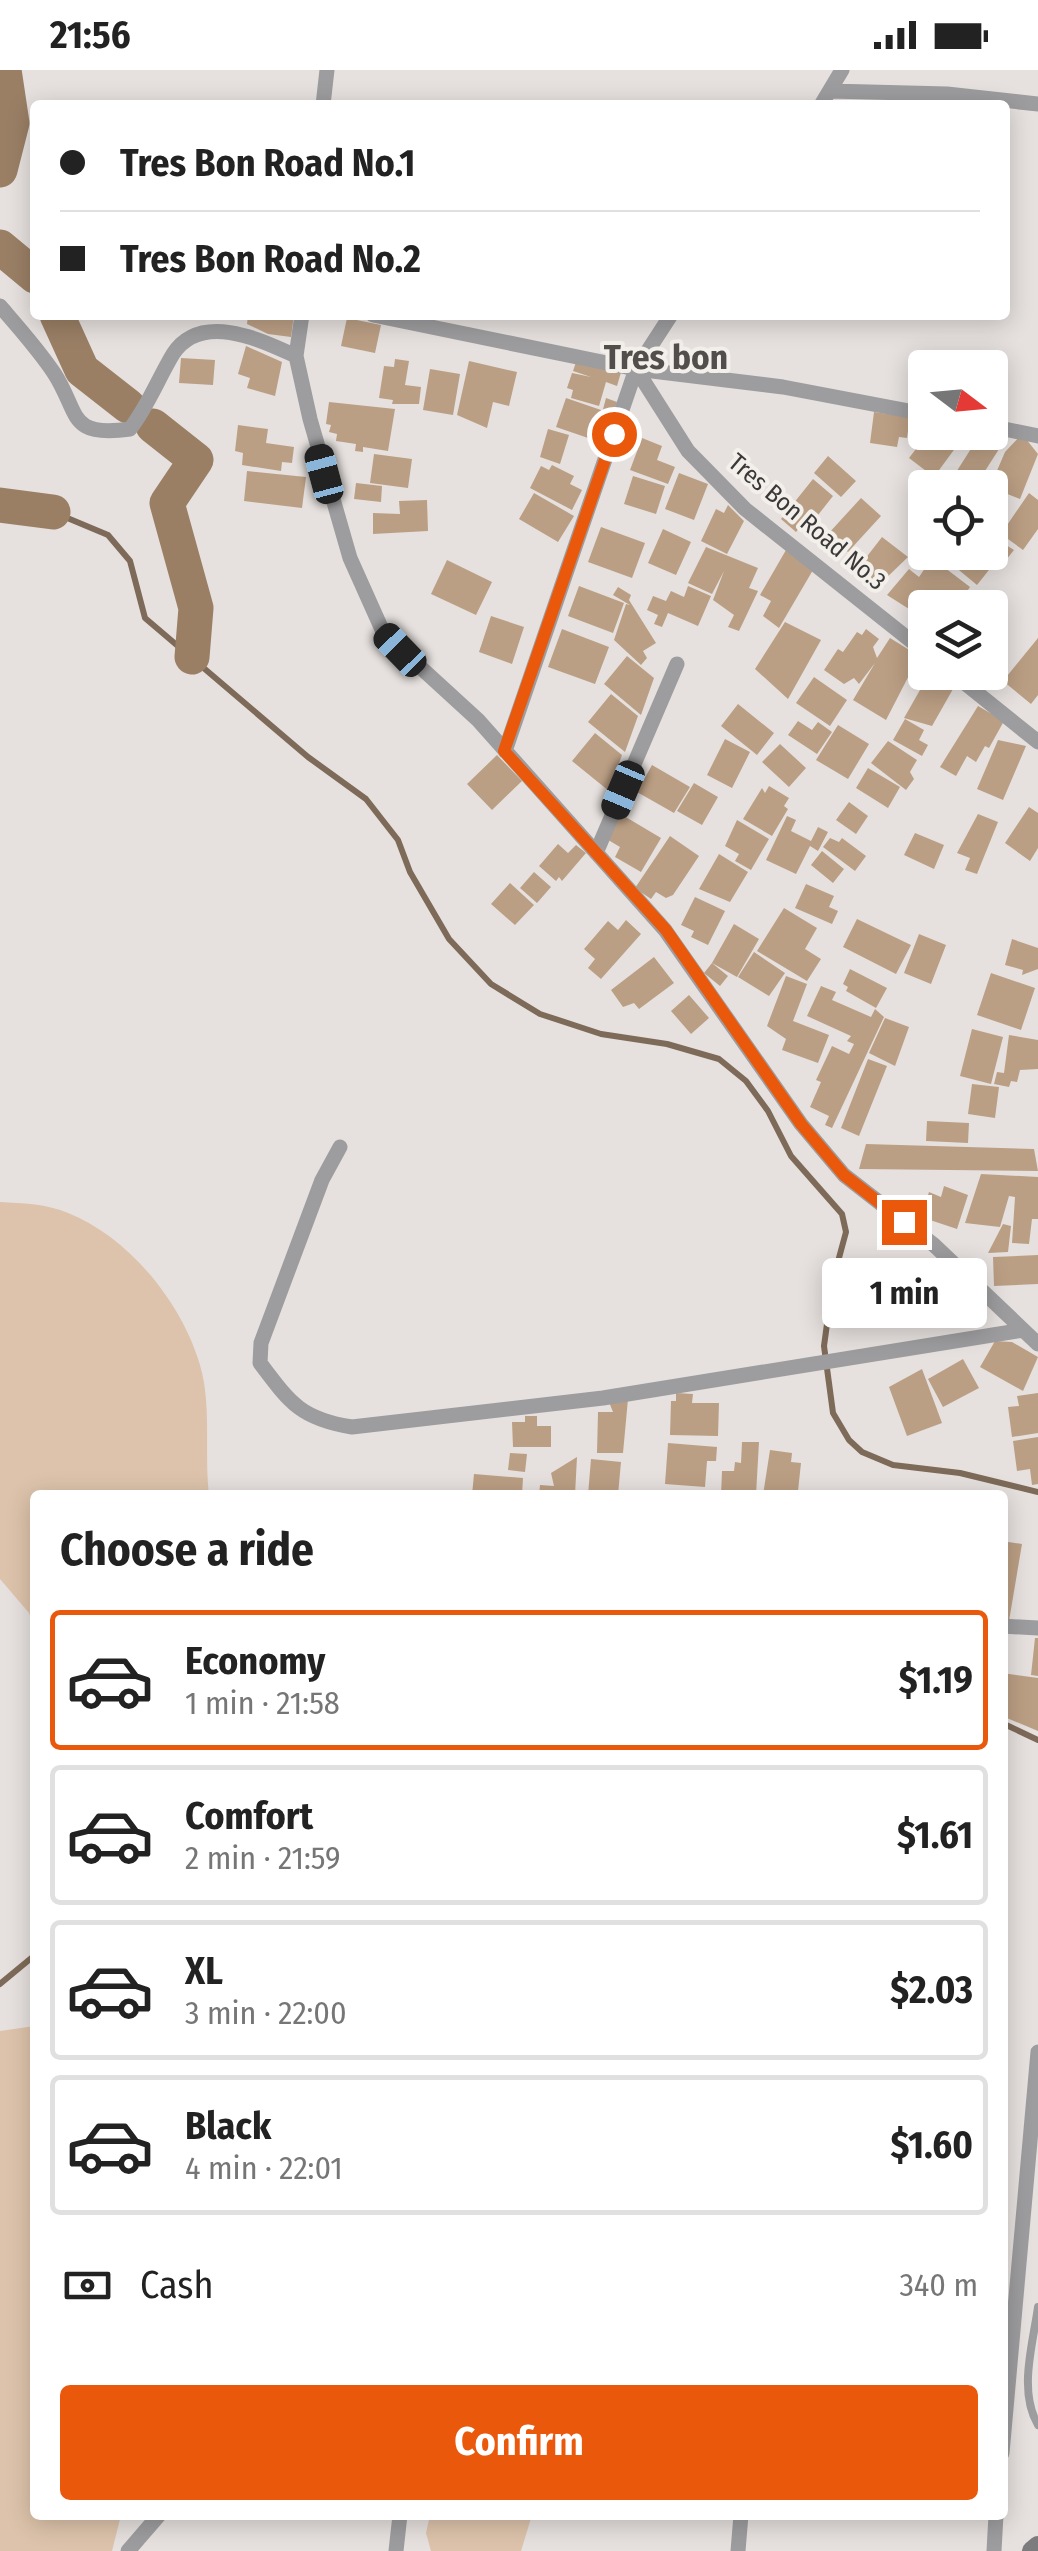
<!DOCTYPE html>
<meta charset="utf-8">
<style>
:root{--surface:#fff;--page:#f2f2f2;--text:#222;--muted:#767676;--line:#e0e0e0;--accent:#ea580c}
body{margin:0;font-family:"Fira Sans Condensed",sans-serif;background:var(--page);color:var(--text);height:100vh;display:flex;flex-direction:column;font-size:38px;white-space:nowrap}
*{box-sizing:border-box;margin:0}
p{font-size:32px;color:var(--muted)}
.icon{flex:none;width:55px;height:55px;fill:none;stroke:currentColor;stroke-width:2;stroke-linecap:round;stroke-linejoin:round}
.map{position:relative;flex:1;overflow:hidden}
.side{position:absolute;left:30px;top:1420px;width:978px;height:1030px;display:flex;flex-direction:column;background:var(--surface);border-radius:10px;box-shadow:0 5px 25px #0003}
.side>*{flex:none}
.banner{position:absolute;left:30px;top:30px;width:980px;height:220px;border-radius:10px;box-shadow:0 5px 25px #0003;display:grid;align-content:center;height:220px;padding:0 30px;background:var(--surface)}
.needle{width:65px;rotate:106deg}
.buttons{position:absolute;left:908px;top:280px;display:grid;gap:20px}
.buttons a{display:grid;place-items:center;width:100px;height:100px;border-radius:10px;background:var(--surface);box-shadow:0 5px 25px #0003;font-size:50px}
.end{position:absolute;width:45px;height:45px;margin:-22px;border:12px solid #ea580c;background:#fff;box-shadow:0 0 0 5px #fff}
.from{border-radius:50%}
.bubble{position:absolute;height:70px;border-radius:10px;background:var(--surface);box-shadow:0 5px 25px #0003;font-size:32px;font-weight:700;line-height:70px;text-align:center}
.car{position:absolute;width:30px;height:60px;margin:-30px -15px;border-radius:12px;box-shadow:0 0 8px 2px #0007;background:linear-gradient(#222 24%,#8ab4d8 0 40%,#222 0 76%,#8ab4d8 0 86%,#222 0)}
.banner b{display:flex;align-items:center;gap:35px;height:95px;font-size:38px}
.banner b+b{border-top:2px solid var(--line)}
.banner i{width:25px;height:25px;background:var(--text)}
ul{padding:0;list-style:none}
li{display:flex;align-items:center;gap:30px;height:140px;margin:0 20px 15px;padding:0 10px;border:5px solid var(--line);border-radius:10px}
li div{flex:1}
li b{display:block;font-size:38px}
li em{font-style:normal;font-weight:700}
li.on{border-color:var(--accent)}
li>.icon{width:90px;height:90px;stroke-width:1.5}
h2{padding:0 30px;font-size:45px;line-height:120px}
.pay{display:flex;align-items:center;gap:25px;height:110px;padding:0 30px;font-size:38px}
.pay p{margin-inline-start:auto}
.primary-button{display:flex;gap:20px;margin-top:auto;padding:20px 30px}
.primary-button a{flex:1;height:115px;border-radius:10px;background:var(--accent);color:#fff;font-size:40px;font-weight:700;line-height:115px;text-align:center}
.status{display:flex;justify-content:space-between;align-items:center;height:70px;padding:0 50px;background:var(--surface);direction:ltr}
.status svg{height:28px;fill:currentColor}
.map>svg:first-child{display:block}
.green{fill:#ddc3ab}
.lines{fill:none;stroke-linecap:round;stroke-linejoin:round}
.stream{stroke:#7e6a58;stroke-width:6}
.river{stroke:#9a7f65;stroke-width:35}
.building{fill:#bb9f84}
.lane{stroke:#9d9d9f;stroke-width:8}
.street{stroke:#9d9d9f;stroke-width:15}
.secondary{stroke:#7c7b7e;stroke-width:20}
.route{stroke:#ea580c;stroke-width:12}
.labels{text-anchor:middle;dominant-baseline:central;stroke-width:8;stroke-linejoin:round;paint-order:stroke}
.street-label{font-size:25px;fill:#3b3938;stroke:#f3efeb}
.district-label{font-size:35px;font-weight:bold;fill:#524e4b;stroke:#f3efeb}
</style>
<div class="status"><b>21:56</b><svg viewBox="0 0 49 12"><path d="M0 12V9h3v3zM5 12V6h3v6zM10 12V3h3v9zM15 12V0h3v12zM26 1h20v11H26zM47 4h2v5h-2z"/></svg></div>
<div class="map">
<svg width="1038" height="2481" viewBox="0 0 1038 2481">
<rect width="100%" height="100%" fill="#e6e1de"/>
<path class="green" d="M0,1132C22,1133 48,1134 68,1143C129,1167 182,1233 200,1295C212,1336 204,1383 209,1425H35V1558L29,1543L0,1509Z
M35,1956V2445H121L112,2481H0V1961Z
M430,2445H532L521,2481H431L426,2463Z"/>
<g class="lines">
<path class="stream" d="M53,442L108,465L130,491L145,548L308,687L366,729L398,770L410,802L449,869L491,914L540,944L601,964L667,974L719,989L746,1011L768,1041L791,1086L842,1144L846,1162L833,1210L824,1276L833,1343L849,1370L862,1382L893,1395L960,1403L1038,1422
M1002,1653L1038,1670
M0,1914L35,1885"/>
<path class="river" d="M0,100L12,53L4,0
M0,177L35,206
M57,245L82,300L128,336
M153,356L196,390L167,433L196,538L192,587
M0,435L53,442"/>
</g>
<path class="building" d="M248,245H294L291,267L268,264L247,254Z
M347,248L381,255L375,283L341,276Z
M246,276L282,292L275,326L247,318L250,308L238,304Z
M181,288L215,290L213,315L179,313Z
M395,289L409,291L405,315L421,317L419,334H392L393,330L379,328L384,296L394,297Z
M577,289L622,299L617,316L606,312L599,336L571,328L573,320L567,318L572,303L591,307L573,301Z
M469,291L517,302L509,336L493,332L487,358L457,345Z
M430,299L460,304L453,345L423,340Z
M566,328L601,340L591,369L556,357Z
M606,328L617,332L612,347L602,343Z
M329,332L395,339L388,381L363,377V382L355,381L356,374L336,371L337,364L329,362L331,355L326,354Z
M874,342L910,347L907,368L899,367L897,377L870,373Z
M238,355L268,359L266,373L294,377L292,393L282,392L281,401L242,395L243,383L235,381Z
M548,359L569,365L560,394L540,387Z
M929,362H945L959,373L934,407L909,388Z
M981,363L1001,376L974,418H946Z
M1022,364L1038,384L1020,429L990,417L1005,382Z
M642,368L662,376L657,390L675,397L668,414L630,400Z
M374,384L412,389L408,418L370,413Z
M828,386L856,411L841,427L814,403Z
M552,395L574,406L570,414L582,420L572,440L530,418L541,396L549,400Z
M247,401L306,407L302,438L244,431Z
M679,403L708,414L694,450L665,439Z
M633,406L665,416L656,444L624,434Z
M813,409L833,426L807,459L802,455L796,462L781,449Z
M356,413L382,416L381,432L354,429Z
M534,423L574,446L558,472L519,449Z
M1029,423L1038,430V459L1023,480L1001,464Z
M861,428L881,446L848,482L828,464Z
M427,430L428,461L373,464V443L400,444L399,431Z
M728,435L744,451L727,484L701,471L716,439L724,443Z
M601,457L645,473L632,508L588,492Z
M663,459L691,472L676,505L648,493Z
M990,465L1014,480L1006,490L1000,486L977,515L948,491L953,486L950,482H990Z
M882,467L908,487L879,515L858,498Z
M706,477L758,498L749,518L758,521L739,561L728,557L734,545L713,530L724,501L712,524L688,513Z
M786,480L813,500L779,558L763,546L771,531L760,525Z
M932,488L970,517L956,538H927L923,530L909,539L887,525L909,499L919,507Z
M447,490L492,512L476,545L431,524Z
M579,516L624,533L613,563L568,546Z
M688,516L711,526L698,556L668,543L662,557L654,554L658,545L647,540L653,526L666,531L671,521L684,527Z
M618,517L631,525L629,530L656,573L643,581L647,588L641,595L614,570L626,534L630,535L613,525Z
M491,546L524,557L512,594L479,582Z
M785,552L821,570L788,629L755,599Z
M562,559L609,577L595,614L548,597Z
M866,559L879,569L873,577L877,588L890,568L919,586L886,650L853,630L875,593L859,614L854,608L844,614L824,600L838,579L843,582L857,562L862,565Z
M1038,568V625L1031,634L1003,611Z
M627,586L654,608L641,645L604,614Z
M928,606L953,619L932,656L904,648Z
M814,607L847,630L830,656L796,633Z
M611,624L638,646L625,682L588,652Z
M738,634L774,663L757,685L721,656Z
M978,636L1004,651L989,678L985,676L976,692L967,686L956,706L940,697Z
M905,649L924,660L919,670L928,675L922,686L893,670Z
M798,651L812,660L818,652L832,662L817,684L788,665Z
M838,655L869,674L848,709L816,690Z
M595,663L622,685L609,721L572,691Z
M725,669L750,682L732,718L707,705Z
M998,670L1026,676L1003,730L977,719Z
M888,671L917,690L910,702L914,709L906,720L871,693Z
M780,674L806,698L789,717L762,692Z
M497,685L522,711L492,740L467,714Z
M652,695L690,717L674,743L637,722Z
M868,698L900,717L888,738L856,718Z
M694,713L718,727L702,755L677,741Z
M769,716L789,728L784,736L788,739L772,766L743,749L762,718L765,723Z
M849,732L868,746L856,764L836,750Z
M1029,737L1038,743V778L1030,791L1005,773Z
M619,743L661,768L641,802L615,787L620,777L605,768Z
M978,744L998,752L977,804L965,800L970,788L957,783Z
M787,746L796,750L791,761L811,771L818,757L828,762L818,781L810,776L796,804L766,790Z
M737,750L769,769L751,800L735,791L739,784L725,776Z
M915,763L944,775L934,799L904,785Z
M670,766L699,786L673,825L666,828L656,822L651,829L635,818Z
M830,768L839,772L842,768L866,786L855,801L823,777Z
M558,774L568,783L576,775L586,783L562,811L559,807L556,811L539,796Z
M822,781L844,799L833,813L811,795Z
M719,784L748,802L730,832L699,819Z
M534,802L551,817L537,833L520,818Z
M510,813L534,835L515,855L491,834Z
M806,814L834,826L829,837L838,841L832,854L795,838Z
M695,827L725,841L708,875L691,867L694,861L681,855Z
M784,838L817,858L805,879L821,889L807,911L757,881Z
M857,849L911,875L896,904L843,877Z
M626,850L641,864L601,909L588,898L595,889L584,879L608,851L618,860Z
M734,854L759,869L737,907L712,893Z
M919,864L946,875L931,914L904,903Z
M1012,869L1038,878V899L1022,905L1023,900L1005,895Z
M754,882L785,903L769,926L738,907Z
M654,887L674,913L639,939L634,933L623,937L611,920Z
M712,893L728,906L720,916L704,903Z
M850,899L887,918L876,938L846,921L848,917L843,914Z
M991,903L1035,918L1021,960L977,945Z
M786,906L807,914L793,951L829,965L818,993L782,980L786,969L767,956Z
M821,916L836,922L832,930L871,947L875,939L884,947L832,1058L825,1055L829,1046L810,1037L821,1012L816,1010L832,976L849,984L854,974L847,971L851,966L807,946Z
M689,925L709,948L691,964L671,941Z
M885,948L909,957L895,996L869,983Z
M972,959L1003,967L991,1014L960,1006Z
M1009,965L1038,970V999L1020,1000L1017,1012L1011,1011L1009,1017L994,1014L997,1002L1004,1003Z
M868,989L887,996L859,1066L841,1058Z
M972,1014L999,1017L995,1048L968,1044Z
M927,1051L969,1053L968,1073L926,1071Z
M866,1074L1034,1079L1038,1101L859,1099Z
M981,1104L1038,1107V1149H1032L1029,1174L1012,1173L1015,1127L1009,1126L1000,1157L965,1153Z
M944,1116L968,1125L957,1159L921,1147L929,1122L941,1127Z
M1003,1154L1011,1156L1008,1182L988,1183Z
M1038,1185V1214L994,1216L993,1187Z
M995,1271L1012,1272L1038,1287L1023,1321L980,1297Z
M963,1289L979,1318L943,1337L928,1309Z
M922,1299L942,1353L907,1366L889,1317Z
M676,1323L693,1324L692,1333H719L718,1366L670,1365L671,1331H676Z
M1038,1323V1363L1012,1367L1008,1337L1019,1336L1017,1326Z
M628,1329L623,1383H597L598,1342H613L609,1332Z
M525,1346H537V1356H551V1377H513L512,1352H525Z
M1038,1367V1414L1032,1415L1030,1399L1017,1401L1013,1371Z
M742,1372H759L756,1425H721L722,1401H734L735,1392L741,1393Z
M668,1373L717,1377L716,1391H707L705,1417L665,1414Z
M770,1380L792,1383L791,1392L801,1393L798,1421L805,1425H763Z
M510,1383L527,1384L525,1402L508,1400Z
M577,1387L575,1425H539L540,1415L554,1416L551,1403Z
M591,1389L621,1392L618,1425H588Z
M474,1404L523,1408L522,1425H472Z
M1002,1471L1022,1474L1009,1551L1002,1550Z
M1035,1568H1038V1606L1031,1605Z
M1002,1603L1038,1608V1661L1002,1646Z"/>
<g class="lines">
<path class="lane" d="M1038,2237C1033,2274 1018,2321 1038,2355"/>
<path class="street" d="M830,21L947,24L1038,34
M323,35L327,0
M821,35L842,0
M0,236C19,258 38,279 54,303C80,343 67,368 130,359C148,336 158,309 173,284C201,241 261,270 296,286
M302,245L296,286L310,349L350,488L384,564L478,650L665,860L801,1054L844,1105L934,1175L1038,1274
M373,245L636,299L783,317L925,344
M636,299L688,381L745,439L925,582
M990,356L1038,366
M951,602L1038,672
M505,681L636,299L671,245
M596,783L677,594
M340,1077L322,1110L261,1273L260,1293C290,1333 301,1349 352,1357L603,1328L1023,1260
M1002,1556L1038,1558
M1002,2383L1038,1982
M128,2481L159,2445
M396,2481L400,2445
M738,2481L741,2445
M994,2481L996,2445"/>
<path class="secondary" d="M1032,2481L1038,2476"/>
</g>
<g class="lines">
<path class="route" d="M614,364L504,681L666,860L801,1054L844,1105L904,1152"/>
</g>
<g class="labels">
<g class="street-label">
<text transform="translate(807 452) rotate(40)">Tres Bon Road No.3</text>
</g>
<g class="district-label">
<text x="666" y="287">Tres bon</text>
</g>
</g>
</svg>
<div class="buttons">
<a><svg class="needle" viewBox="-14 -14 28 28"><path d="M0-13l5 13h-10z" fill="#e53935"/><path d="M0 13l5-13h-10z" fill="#767676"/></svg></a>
<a><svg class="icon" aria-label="locate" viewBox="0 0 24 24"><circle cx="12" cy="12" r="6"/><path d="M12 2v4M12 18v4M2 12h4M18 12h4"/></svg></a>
<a><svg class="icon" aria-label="layers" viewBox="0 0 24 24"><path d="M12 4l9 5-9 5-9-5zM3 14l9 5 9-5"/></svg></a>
</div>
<i class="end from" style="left:614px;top:364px"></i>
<i class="end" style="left:904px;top:1152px"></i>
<div class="bubble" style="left:822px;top:1188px;width:165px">1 min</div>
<i class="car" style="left:324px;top:404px;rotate:345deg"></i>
<i class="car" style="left:400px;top:580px;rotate:316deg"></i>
<i class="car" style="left:623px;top:720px;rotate:203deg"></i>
<div class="banner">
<b><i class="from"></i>Tres Bon Road No.1</b>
<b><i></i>Tres Bon Road No.2</b>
</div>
<section class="side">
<h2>Choose a ride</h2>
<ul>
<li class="on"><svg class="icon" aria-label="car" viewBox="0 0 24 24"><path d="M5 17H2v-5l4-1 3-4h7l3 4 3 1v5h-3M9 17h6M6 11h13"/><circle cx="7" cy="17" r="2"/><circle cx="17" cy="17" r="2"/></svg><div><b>Economy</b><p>1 min · 21:58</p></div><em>$1.19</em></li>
<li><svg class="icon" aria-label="car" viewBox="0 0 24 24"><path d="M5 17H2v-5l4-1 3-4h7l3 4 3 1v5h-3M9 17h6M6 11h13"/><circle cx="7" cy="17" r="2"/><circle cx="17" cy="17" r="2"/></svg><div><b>Comfort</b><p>2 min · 21:59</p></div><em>$1.61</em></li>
<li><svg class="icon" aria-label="car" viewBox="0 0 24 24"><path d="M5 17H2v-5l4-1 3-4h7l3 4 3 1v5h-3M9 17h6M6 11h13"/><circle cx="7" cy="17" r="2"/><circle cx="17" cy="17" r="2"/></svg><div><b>XL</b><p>3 min · 22:00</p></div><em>$2.03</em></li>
<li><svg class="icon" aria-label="car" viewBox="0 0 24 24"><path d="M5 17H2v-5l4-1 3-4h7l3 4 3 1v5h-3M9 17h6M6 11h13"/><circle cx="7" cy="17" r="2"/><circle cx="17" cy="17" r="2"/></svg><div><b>Black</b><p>4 min · 22:01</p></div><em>$1.60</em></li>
</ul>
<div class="pay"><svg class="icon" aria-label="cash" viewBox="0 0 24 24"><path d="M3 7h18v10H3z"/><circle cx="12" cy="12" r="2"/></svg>Cash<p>340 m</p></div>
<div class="primary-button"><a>Confirm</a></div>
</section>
</div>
